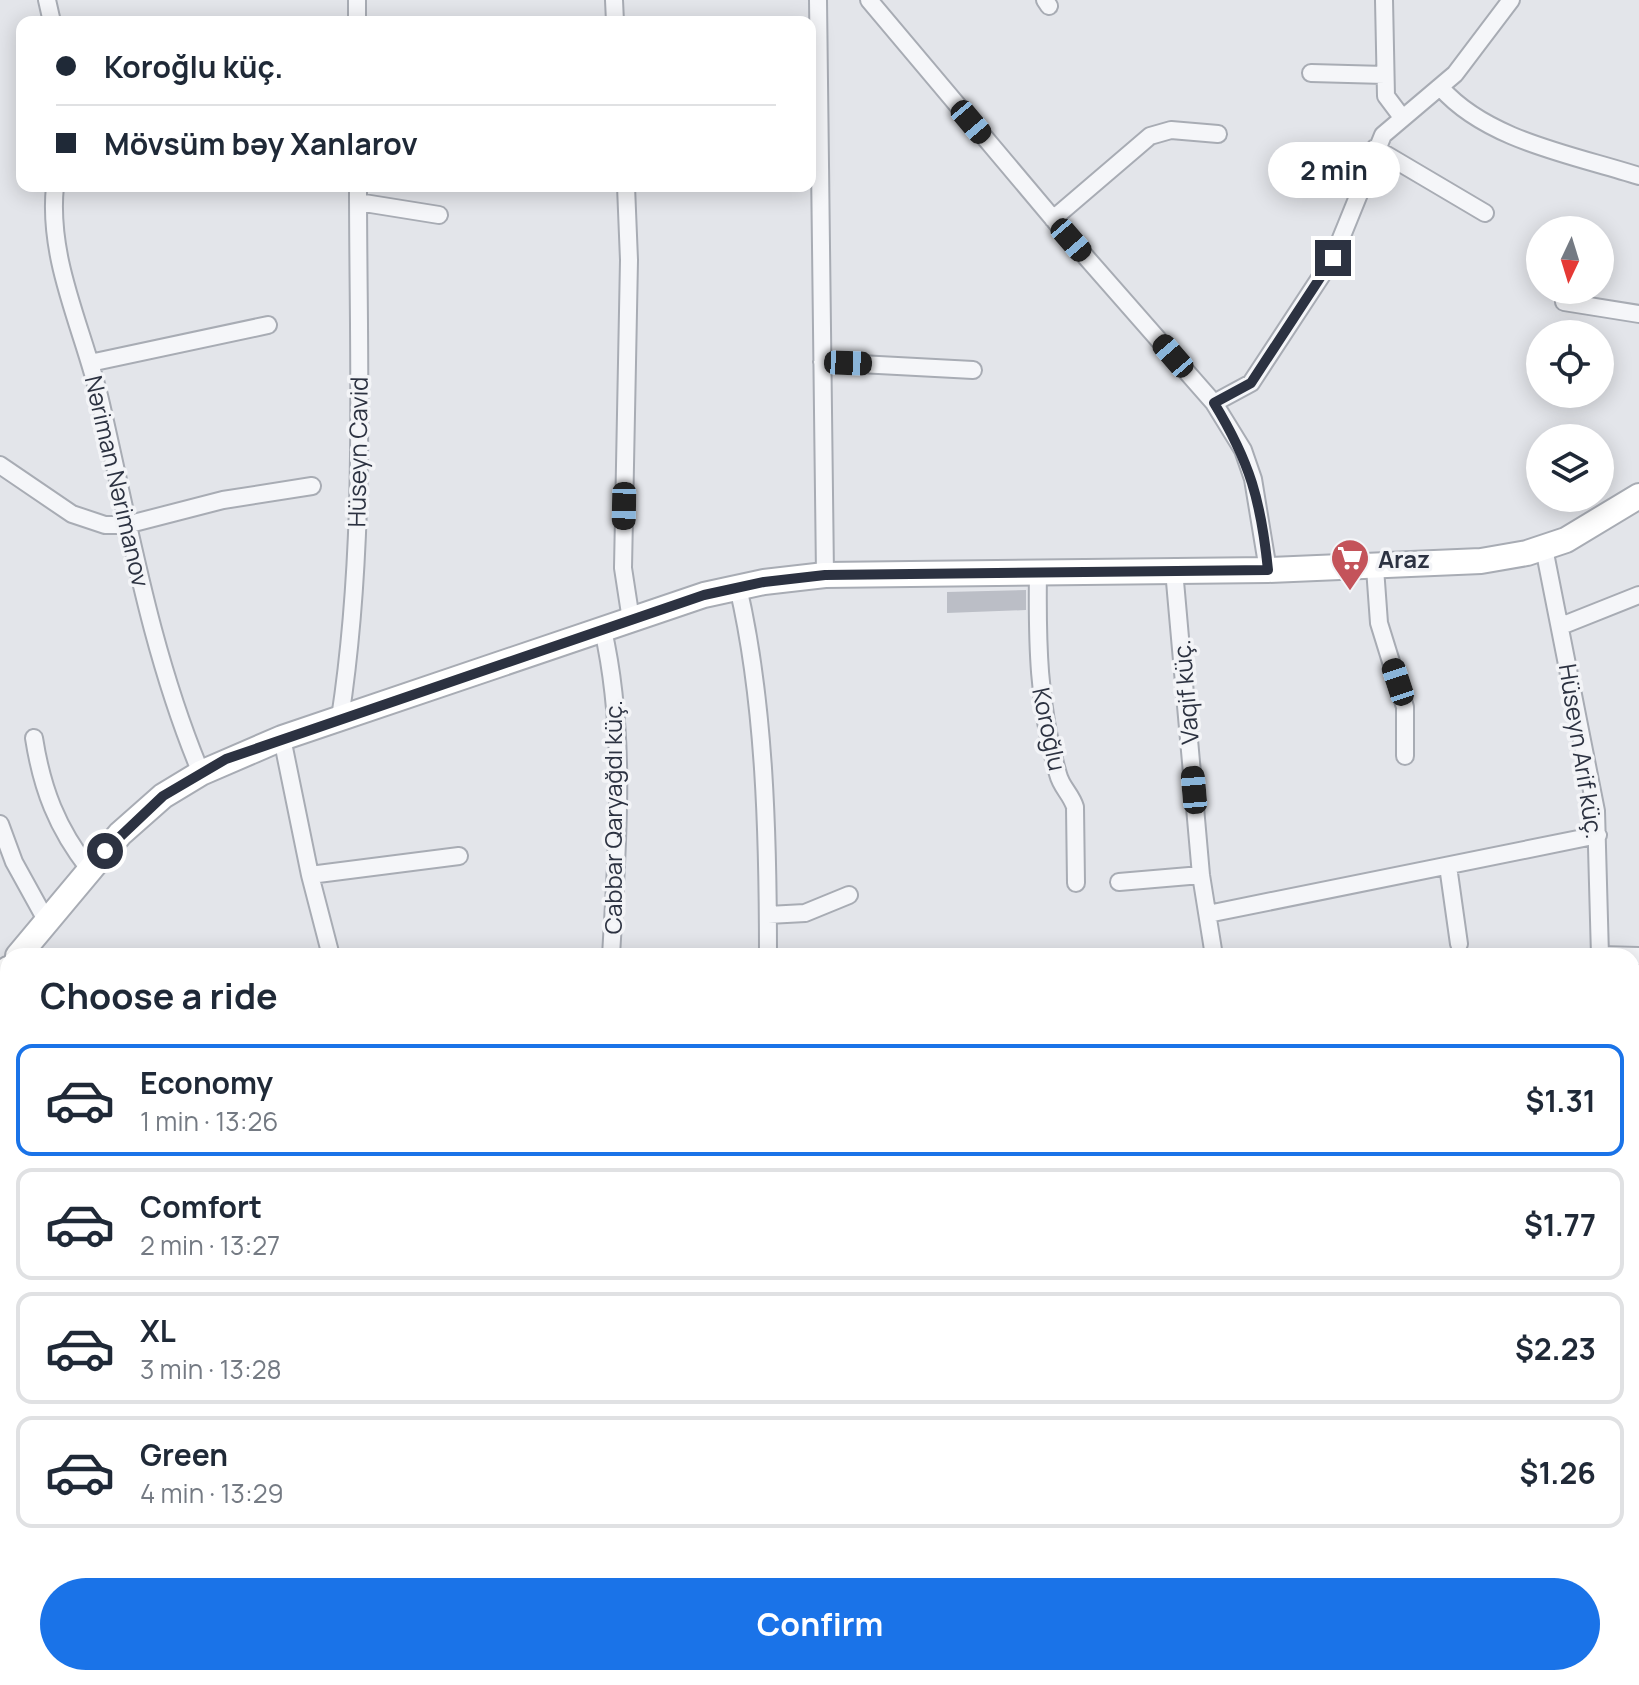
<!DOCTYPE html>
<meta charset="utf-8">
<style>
:root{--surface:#fff;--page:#f6f6f7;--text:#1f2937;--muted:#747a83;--line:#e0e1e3;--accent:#1a73e8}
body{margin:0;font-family:Manrope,sans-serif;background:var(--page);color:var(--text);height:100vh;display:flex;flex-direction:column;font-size:30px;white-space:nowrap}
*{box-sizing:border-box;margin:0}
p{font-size:26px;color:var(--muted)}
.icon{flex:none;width:44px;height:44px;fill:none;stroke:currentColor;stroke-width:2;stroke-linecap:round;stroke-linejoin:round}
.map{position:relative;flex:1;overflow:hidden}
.drawer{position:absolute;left:0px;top:948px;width:1640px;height:738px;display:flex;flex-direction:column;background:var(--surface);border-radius:24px 24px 0 0;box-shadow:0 4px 20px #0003}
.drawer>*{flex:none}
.hud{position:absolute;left:16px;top:16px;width:800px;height:176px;border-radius:16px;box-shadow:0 4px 20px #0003;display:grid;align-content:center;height:176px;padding:0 40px;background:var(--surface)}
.needle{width:52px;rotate:184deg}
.buttons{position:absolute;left:1526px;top:216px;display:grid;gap:16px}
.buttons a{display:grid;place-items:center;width:88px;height:88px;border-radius:50%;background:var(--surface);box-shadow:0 4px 20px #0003;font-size:40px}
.end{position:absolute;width:36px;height:36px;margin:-18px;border:10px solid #2c3241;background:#fff;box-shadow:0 0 0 4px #fff}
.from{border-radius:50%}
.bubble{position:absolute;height:56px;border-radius:28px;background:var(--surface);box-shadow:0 4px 20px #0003;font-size:26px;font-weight:700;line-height:56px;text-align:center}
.car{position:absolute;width:24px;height:48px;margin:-24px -12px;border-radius:10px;box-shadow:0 0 6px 2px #0007;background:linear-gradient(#222 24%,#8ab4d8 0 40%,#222 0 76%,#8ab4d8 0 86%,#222 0)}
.hud b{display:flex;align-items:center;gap:28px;height:76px;font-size:30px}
.hud b+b{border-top:2px solid var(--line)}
.hud i{width:20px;height:20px;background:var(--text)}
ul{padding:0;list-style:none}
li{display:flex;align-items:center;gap:24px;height:112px;margin:0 16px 12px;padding:0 24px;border:4px solid var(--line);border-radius:16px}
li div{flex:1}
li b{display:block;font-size:30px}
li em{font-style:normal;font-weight:700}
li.active{border-color:var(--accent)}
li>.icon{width:72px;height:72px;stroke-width:1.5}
h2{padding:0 40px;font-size:36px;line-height:96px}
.primary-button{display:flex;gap:16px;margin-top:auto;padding:16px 40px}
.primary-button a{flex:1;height:92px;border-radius:48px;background:var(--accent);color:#fff;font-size:32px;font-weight:700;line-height:92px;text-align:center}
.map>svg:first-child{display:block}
.building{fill:#bbbec6}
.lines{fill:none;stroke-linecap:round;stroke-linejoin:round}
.street-casing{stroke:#a8acb4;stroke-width:20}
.secondary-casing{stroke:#a8acb4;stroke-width:28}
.street{stroke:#f5f6f9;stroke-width:16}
.secondary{stroke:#fff;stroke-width:24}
.route{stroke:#2c3241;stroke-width:10}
.labels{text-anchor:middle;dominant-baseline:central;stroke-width:7;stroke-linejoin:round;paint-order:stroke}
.street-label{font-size:24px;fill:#2c3241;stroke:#f3f4f7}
.poi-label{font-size:24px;font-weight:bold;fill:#2c3241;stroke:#f3f4f7;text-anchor:start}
</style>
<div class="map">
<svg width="1639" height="1685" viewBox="0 0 1639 1685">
<rect width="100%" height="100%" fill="#e3e5ea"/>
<path class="building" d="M1026,590V610L947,613V592Z
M379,1678H450L451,1685H380Z"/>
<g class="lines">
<g class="street-casing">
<path id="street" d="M47,0L52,22
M357,0V22
M614,0L615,22
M818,0L825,575
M869,0L1071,240L1214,403L1243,450L1253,479L1268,570
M1045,0L1049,6
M1384,0L1386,96L1401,116
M1311,73L1385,75
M1441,88C1488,141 1574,155 1639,176
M1375,148L1485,213
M55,186C47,262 85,332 101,404C130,529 151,654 201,773
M626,186L629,260L623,568L631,620
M358,202L439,215
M1053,219L1150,136L1171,130L1218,134
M1564,302L1639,314
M822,362L973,370
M90,363L268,325
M1214,403L1251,383L1333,258L1383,135L1455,74L1511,0
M0,465L72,514L105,525H126L223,500L312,486
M1544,548L1596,811L1600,956
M1375,568L1379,623L1405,707V756
M1038,570C1037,640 1038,707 1058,774C1061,787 1071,794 1075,807L1076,883
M1174,570L1201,875L1214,956
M738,587C765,703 768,837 768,956
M1561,626L1639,595
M603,630C627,735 617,849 611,956
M340,718C367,543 358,363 358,186
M34,738C42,789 57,828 89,869
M282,738L310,875L331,956
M0,824L14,862L46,920
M1448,866L1459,944
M310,875L459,856
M1119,882L1201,875
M1208,914L1598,835
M768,915L805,913L849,895
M1600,955L1639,956
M1632,1180L1639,1181
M0,1429L8,1430
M1632,1500H1639
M552,1678L553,1685
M1051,1678L1060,1685
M1370,1678V1685
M31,1685L32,1678
M248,1685L249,1678
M672,1685L673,1678
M1487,1685V1678"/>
</g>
<g class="secondary-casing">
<path id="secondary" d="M18,956L120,834L163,796L201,773L282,738L704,595L764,582L825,575L1268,570L1481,561L1527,553L1566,540L1639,496
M0,979L8,969"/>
</g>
<use href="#street" class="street"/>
<use href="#secondary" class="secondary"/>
</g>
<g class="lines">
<path class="route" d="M105,851L163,796L226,759L704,595L764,582L825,575L1268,570C1261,501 1250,462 1214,403L1251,383L1333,258"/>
</g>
<defs>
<g id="supermarket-pin" transform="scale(2)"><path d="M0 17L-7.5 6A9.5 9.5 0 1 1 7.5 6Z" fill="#c4535a" stroke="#f3f4f7"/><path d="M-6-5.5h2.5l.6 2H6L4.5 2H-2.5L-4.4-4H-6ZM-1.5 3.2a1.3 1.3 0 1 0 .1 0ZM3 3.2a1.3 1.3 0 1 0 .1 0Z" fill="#fff"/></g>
</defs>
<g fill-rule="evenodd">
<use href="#supermarket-pin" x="1350" y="558"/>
</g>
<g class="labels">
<g class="street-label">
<text transform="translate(357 452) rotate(-89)">Hüseyn Cavid</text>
<text transform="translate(118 481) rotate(77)">Nəriman Nərimanov</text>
<text transform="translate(1185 692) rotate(-95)">Vaqif küç.</text>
<text transform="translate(1050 729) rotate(78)">Koroğlu</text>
<text transform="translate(1582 751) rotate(81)">Hüseyn Arif küç.</text>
<text transform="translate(612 817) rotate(-90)">Cabbar Qaryağdı küç.</text>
</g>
<g class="poi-label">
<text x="1378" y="558">Araz</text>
</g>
</g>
</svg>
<div class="buttons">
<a><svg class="needle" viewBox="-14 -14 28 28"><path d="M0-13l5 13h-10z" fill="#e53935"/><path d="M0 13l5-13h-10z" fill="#747a83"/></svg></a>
<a><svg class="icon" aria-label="locate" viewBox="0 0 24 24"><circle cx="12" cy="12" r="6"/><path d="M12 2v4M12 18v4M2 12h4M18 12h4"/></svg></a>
<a><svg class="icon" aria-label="layers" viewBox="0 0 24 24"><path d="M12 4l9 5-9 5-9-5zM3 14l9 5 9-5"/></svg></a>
</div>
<i class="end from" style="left:105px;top:851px"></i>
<i class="end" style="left:1333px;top:258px"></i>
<div class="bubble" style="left:1268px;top:142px;width:132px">2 min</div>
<i class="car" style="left:971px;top:122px;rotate:140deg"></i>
<i class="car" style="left:1071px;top:240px;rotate:139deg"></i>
<i class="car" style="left:1173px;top:356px;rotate:319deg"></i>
<i class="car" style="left:848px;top:363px;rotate:92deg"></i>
<i class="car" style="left:624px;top:506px;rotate:181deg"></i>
<i class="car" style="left:1398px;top:682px;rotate:342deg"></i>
<i class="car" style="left:1194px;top:790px;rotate:355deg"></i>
<div class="hud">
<b><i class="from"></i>Koroğlu küç.</b>
<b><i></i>Mövsüm bəy Xanlarov</b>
</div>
<section class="drawer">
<h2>Choose a ride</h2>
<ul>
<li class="active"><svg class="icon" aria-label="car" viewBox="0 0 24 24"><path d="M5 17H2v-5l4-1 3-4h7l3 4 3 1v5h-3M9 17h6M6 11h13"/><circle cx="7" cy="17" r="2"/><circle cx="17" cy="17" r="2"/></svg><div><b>Economy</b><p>1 min · 13:26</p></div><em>$1.31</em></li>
<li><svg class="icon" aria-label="car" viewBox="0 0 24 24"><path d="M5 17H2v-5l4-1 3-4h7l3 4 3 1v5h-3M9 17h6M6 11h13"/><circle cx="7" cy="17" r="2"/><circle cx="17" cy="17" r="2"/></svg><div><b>Comfort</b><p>2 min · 13:27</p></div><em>$1.77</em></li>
<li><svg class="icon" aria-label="car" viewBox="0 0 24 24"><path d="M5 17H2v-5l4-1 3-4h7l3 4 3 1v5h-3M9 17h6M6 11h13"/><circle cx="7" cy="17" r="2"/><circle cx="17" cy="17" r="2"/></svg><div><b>XL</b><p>3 min · 13:28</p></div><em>$2.23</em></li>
<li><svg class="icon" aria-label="car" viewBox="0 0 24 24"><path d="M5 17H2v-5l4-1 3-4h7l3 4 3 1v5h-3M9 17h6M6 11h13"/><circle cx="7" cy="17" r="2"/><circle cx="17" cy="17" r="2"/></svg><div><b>Green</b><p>4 min · 13:29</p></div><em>$1.26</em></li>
</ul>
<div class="primary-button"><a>Confirm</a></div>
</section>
</div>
